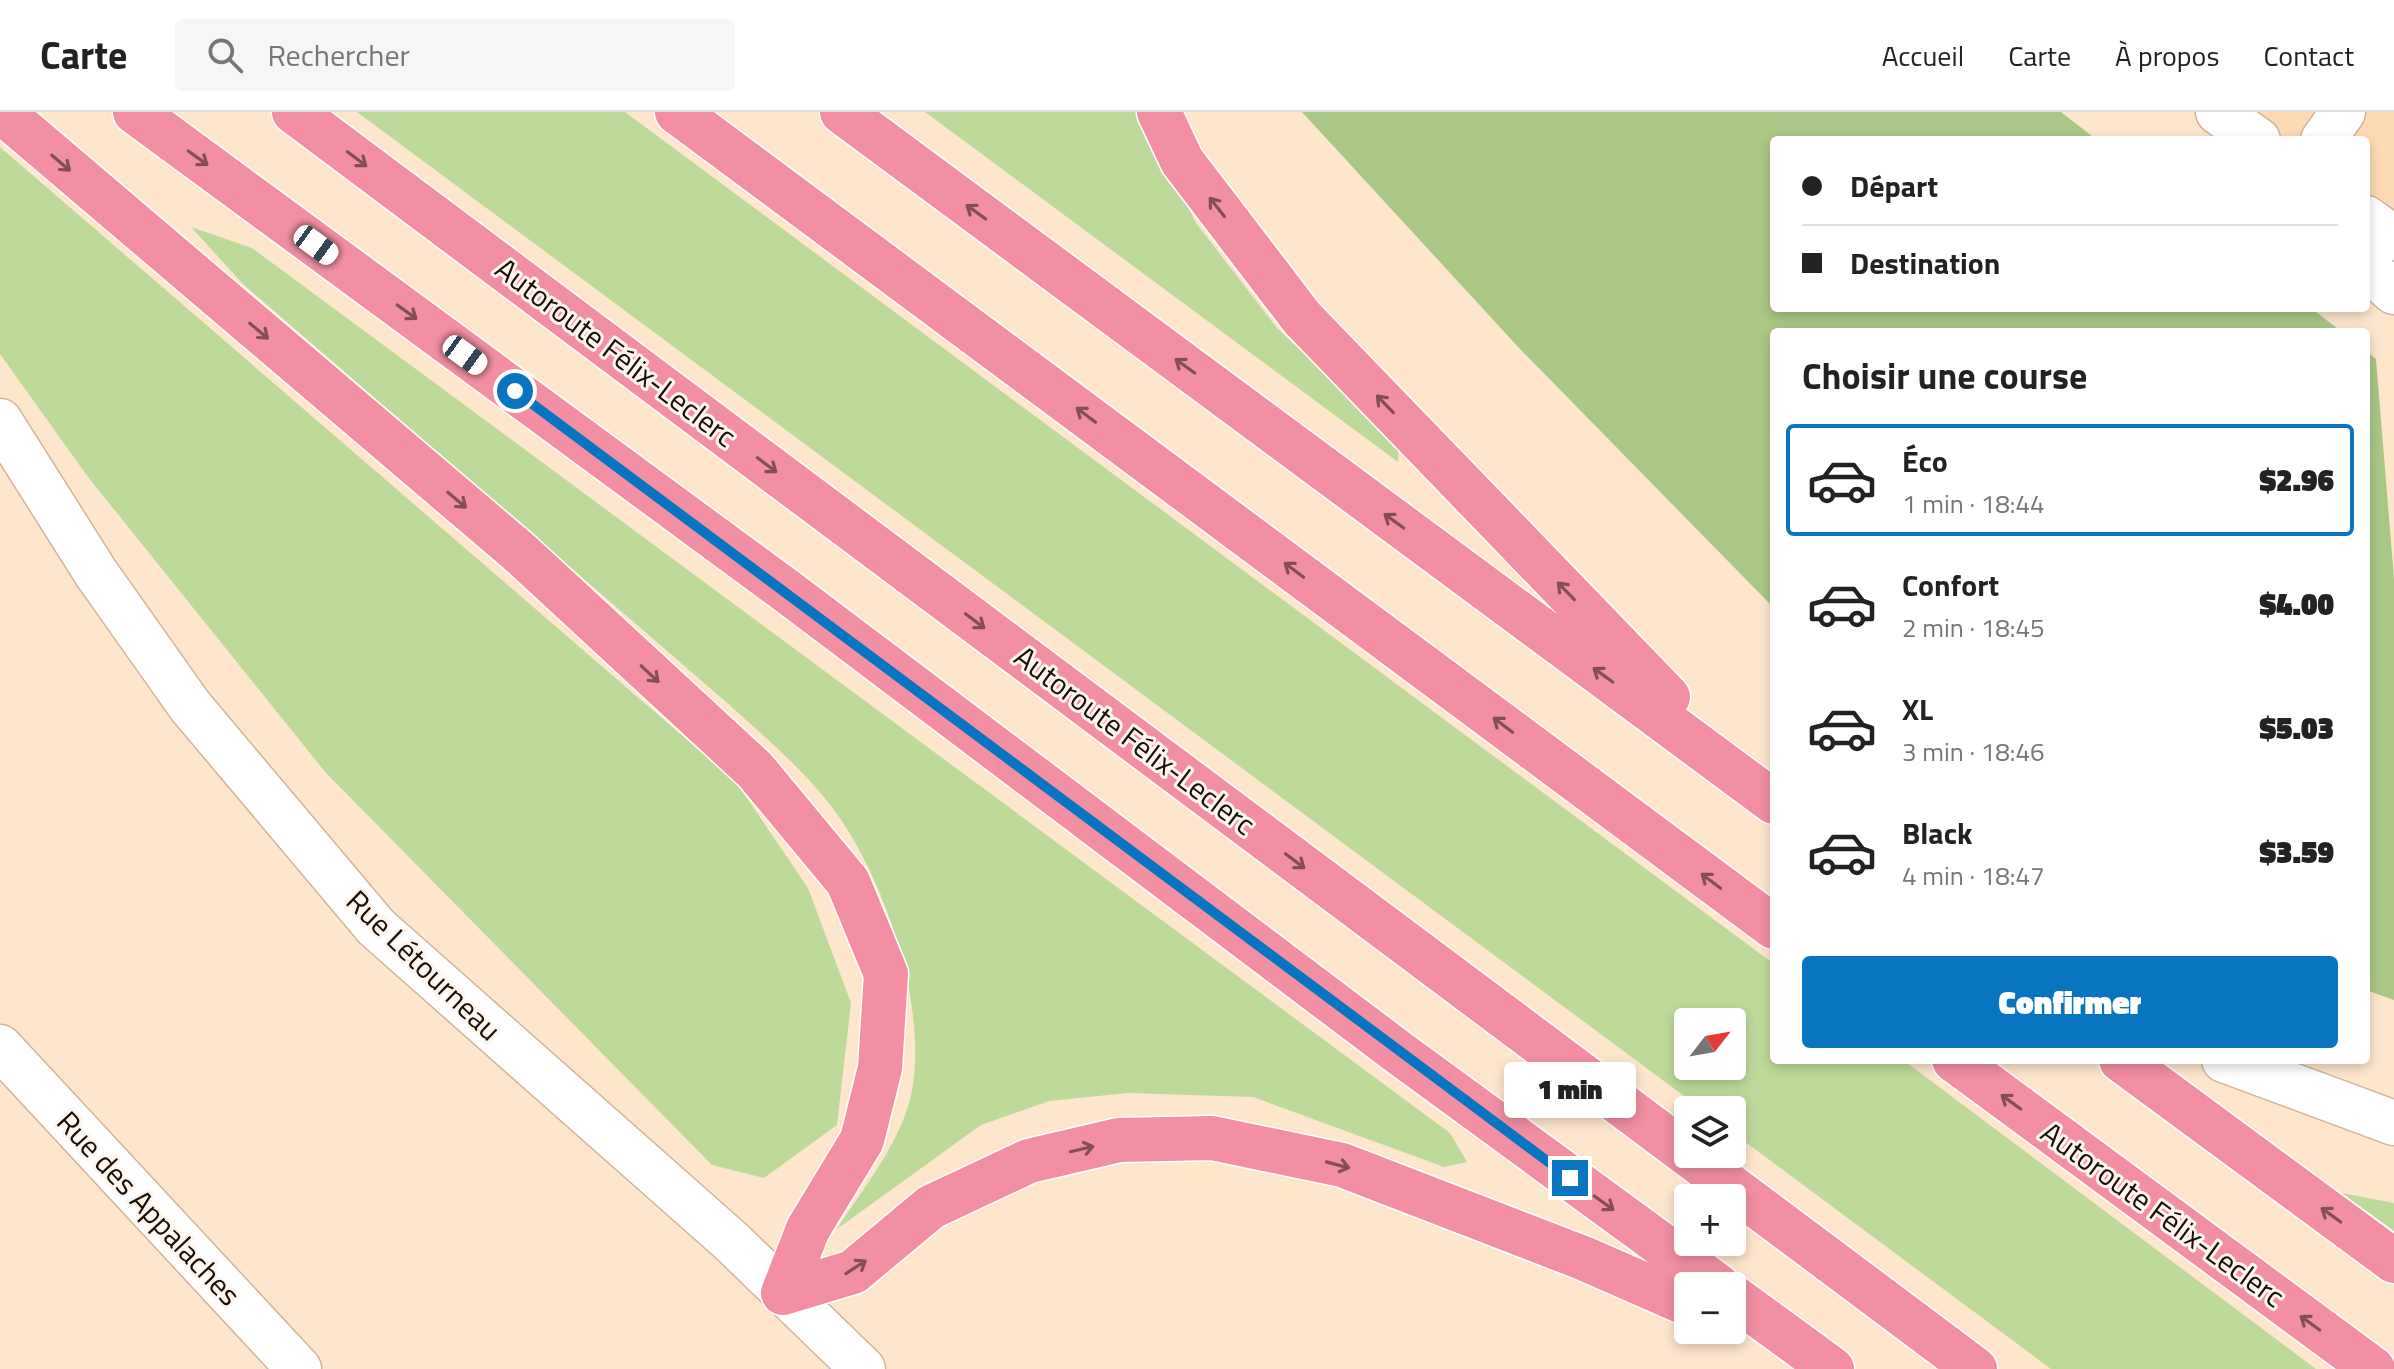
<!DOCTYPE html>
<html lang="fr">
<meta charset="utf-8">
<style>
:root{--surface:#fff;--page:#f6f6f6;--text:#222;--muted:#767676;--line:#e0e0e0;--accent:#0975c0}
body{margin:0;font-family:"Titillium Web",sans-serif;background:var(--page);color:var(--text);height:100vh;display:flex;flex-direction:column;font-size:30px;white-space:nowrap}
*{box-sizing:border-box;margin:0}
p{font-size:26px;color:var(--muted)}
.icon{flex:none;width:44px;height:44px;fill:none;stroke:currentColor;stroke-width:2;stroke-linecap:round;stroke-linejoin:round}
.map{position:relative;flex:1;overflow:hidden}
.panel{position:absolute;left:1770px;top:216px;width:600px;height:736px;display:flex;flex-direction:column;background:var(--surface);border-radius:8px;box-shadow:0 4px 12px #0003}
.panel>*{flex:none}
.top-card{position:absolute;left:1770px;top:24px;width:600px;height:176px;border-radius:8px;box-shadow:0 4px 12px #0003;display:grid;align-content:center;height:176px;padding:0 32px;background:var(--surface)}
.needle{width:52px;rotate:59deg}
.controls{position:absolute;left:1674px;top:896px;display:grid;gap:16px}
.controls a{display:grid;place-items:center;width:72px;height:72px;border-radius:8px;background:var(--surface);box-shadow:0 4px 12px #0003;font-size:40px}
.end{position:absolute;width:36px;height:36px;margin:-18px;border:10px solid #0975c0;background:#fff;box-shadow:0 0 0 4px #fff}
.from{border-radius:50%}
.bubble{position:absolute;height:56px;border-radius:8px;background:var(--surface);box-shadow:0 4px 12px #0003;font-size:26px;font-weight:800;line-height:56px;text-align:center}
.car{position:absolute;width:24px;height:48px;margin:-24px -12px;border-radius:10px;box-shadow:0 0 6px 2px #0007;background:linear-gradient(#fff 24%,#345 0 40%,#fff 0 76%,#345 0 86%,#fff 0)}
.top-card b{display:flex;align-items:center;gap:28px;height:76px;font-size:30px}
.top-card b+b{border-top:2px solid var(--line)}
.top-card i{width:20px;height:20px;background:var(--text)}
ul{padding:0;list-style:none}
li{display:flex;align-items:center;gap:24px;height:112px;margin:0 16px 12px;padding:0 16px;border:4px solid transparent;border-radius:8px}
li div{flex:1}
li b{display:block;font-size:30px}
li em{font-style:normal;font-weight:800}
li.selected{border-color:var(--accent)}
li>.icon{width:72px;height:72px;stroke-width:1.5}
h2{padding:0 32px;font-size:36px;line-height:96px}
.primary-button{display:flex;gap:16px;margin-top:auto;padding:16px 32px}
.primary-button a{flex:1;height:92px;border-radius:8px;background:var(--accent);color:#fff;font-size:32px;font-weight:800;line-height:92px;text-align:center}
header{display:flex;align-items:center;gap:48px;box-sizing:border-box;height:112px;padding:0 40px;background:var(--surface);border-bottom:2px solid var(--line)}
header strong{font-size:38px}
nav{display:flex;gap:44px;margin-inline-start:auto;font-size:28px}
.search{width:560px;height:72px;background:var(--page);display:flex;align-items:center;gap:20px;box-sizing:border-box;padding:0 28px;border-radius:8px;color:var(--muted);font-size:30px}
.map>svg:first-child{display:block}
.built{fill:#fedab4}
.green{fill:#bdda9a;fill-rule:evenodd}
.forest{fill:#aac785}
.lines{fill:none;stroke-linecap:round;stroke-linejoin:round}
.minor-casing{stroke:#d2b597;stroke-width:47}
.highway-casing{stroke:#fff;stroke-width:47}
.minor{stroke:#fff;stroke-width:44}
.highway{stroke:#f28fa2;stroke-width:44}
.oneway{stroke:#854e53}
.route{stroke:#0975c0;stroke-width:10}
.labels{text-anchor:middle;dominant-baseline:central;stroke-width:6;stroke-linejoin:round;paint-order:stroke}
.street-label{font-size:30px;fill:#180e04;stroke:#fdf6f0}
</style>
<header>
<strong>Carte</strong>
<div class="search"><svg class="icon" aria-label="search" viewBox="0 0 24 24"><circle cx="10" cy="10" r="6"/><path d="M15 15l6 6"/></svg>Rechercher</div>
<nav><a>Accueil</a><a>Carte</a><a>À propos</a><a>Contact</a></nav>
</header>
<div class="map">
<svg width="2394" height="1257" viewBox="0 0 2394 1257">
<rect width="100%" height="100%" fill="#fee6cd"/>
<path class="built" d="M2218,0H2394V126L2366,106V28H2258Z"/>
<path class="green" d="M357,0H625L1774,852V948H1903L2316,1257H2051L1732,1020V998H1703ZM1732,910V954H1688V910Z
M925,0H1140L1196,111L1277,216L1399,331L1398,350Z
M0,35L736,670L808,776L851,891L837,1013L764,1066L712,1053L326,661L88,365L0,242Z
M191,115L252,136L1450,1021L1467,1050L1444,1055L1253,985L1128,981L1049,989L981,1013L837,1117C865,1073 905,1026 913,973C925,889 886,771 837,702C807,660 765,625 726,590L243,172Z
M2342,1081L2394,1091V1119Z"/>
<path class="forest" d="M1302,0H2061L2097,28H1774V196H2311L2342,220H1774V496L1520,237Z
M2366,239L2376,247L2394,467V888L2366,878Z"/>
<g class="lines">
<g class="minor-casing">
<path id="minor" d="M2218,0L2258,28
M2323,28L2343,0
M2366,106L2394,126
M2366,155L2394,180
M0,309L96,461L190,594L376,815L732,1130L863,1257
M0,935L299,1257
M2224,948L2394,1011"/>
</g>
<g class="highway-casing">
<path id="highway" d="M2,0L519,440L755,658L848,770L886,862L880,956L862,1028L808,1117L783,1181
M135,0L788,480L1398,940L1718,1174
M294,0L1975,1257
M677,0L1774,815
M842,0L1774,690
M1159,0L1182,49L1302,206L1668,585
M1954,948L2373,1257
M2121,948L2394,1149
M783,1181L853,1160L931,1095L1029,1049L1119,1028L1212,1026L1342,1053L1583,1146L1688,1192
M1732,1184L1832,1257"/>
</g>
<use href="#minor" class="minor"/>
<use href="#highway" class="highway"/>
</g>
<defs><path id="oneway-shaft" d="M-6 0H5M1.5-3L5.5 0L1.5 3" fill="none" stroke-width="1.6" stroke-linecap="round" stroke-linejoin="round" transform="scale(2)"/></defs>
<g class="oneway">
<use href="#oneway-shaft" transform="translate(198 46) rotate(36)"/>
<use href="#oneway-shaft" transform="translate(357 47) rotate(37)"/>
<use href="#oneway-shaft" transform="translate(61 51) rotate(40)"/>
<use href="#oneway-shaft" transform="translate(1217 95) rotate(-128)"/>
<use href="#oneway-shaft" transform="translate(976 100) rotate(-144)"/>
<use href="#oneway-shaft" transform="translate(407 200) rotate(36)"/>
<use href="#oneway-shaft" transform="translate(259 219) rotate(40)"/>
<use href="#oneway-shaft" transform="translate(1185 254) rotate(-144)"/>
<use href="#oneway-shaft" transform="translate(1385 292) rotate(-134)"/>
<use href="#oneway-shaft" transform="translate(1086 303) rotate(-143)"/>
<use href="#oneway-shaft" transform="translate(767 353) rotate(37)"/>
<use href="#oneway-shaft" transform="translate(457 388) rotate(40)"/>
<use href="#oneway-shaft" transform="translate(1394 409) rotate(-144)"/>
<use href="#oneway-shaft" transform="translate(1294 458) rotate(-143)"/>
<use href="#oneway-shaft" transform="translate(1566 479) rotate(-134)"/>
<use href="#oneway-shaft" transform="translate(975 509) rotate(37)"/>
<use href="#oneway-shaft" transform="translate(650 562) rotate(43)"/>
<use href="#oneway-shaft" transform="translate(1603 563) rotate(-144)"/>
<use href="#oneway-shaft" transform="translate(1503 613) rotate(-143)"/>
<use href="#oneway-shaft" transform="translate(1295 749) rotate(37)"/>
<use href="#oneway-shaft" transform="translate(1711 769) rotate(-143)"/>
<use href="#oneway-shaft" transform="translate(2011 990) rotate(-144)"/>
<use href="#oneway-shaft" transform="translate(1082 1037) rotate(-13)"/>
<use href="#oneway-shaft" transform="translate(1338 1053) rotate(15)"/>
<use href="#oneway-shaft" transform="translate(1604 1091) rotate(36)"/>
<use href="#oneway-shaft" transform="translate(2331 1103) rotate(-144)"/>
<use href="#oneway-shaft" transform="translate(856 1155) rotate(-33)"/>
<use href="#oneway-shaft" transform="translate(2310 1211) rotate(-144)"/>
</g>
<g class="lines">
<path class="route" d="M515,279L1570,1066"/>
</g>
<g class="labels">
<g class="street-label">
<text transform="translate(616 240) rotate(37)">Autoroute Félix-Leclerc</text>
<text transform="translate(1135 628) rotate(37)">Autoroute Félix-Leclerc</text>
<text transform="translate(424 853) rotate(44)">Rue Létourneau</text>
<text transform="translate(149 1096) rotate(47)">Rue des Appalaches</text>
<text transform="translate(2163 1102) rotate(36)">Autoroute Félix-Leclerc</text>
</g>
</g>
</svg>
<div class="controls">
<a><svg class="needle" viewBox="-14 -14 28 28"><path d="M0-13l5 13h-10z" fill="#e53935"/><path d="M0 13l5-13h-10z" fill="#767676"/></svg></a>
<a><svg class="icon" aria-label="layers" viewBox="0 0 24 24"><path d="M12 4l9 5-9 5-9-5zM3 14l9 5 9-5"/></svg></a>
<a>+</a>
<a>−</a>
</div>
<i class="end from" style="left:515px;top:279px"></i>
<i class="end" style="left:1570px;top:1066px"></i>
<div class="bubble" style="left:1504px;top:950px;width:132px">1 min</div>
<i class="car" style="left:316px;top:133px;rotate:126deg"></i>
<i class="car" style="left:465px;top:243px;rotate:126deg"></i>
<div class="top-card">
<b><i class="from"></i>Départ</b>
<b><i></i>Destination</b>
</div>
<section class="panel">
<h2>Choisir une course</h2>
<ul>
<li class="selected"><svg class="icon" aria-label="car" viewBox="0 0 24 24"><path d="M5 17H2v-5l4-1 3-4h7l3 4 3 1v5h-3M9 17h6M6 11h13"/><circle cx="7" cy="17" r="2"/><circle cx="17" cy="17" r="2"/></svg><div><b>Éco</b><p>1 min · 18:44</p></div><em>$2.96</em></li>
<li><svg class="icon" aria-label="car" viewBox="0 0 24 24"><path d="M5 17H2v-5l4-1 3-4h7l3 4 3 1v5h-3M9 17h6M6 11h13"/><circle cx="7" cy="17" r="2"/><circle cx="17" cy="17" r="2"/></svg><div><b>Confort</b><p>2 min · 18:45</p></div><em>$4.00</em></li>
<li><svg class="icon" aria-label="car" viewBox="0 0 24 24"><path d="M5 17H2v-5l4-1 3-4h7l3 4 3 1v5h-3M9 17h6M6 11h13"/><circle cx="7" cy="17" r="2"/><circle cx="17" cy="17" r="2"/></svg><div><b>XL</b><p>3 min · 18:46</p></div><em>$5.03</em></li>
<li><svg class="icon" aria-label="car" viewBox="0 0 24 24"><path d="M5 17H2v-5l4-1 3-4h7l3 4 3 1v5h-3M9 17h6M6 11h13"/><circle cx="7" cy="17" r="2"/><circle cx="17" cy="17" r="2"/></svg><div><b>Black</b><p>4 min · 18:47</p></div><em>$3.59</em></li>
</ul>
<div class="primary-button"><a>Confirmer</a></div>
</section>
</div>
